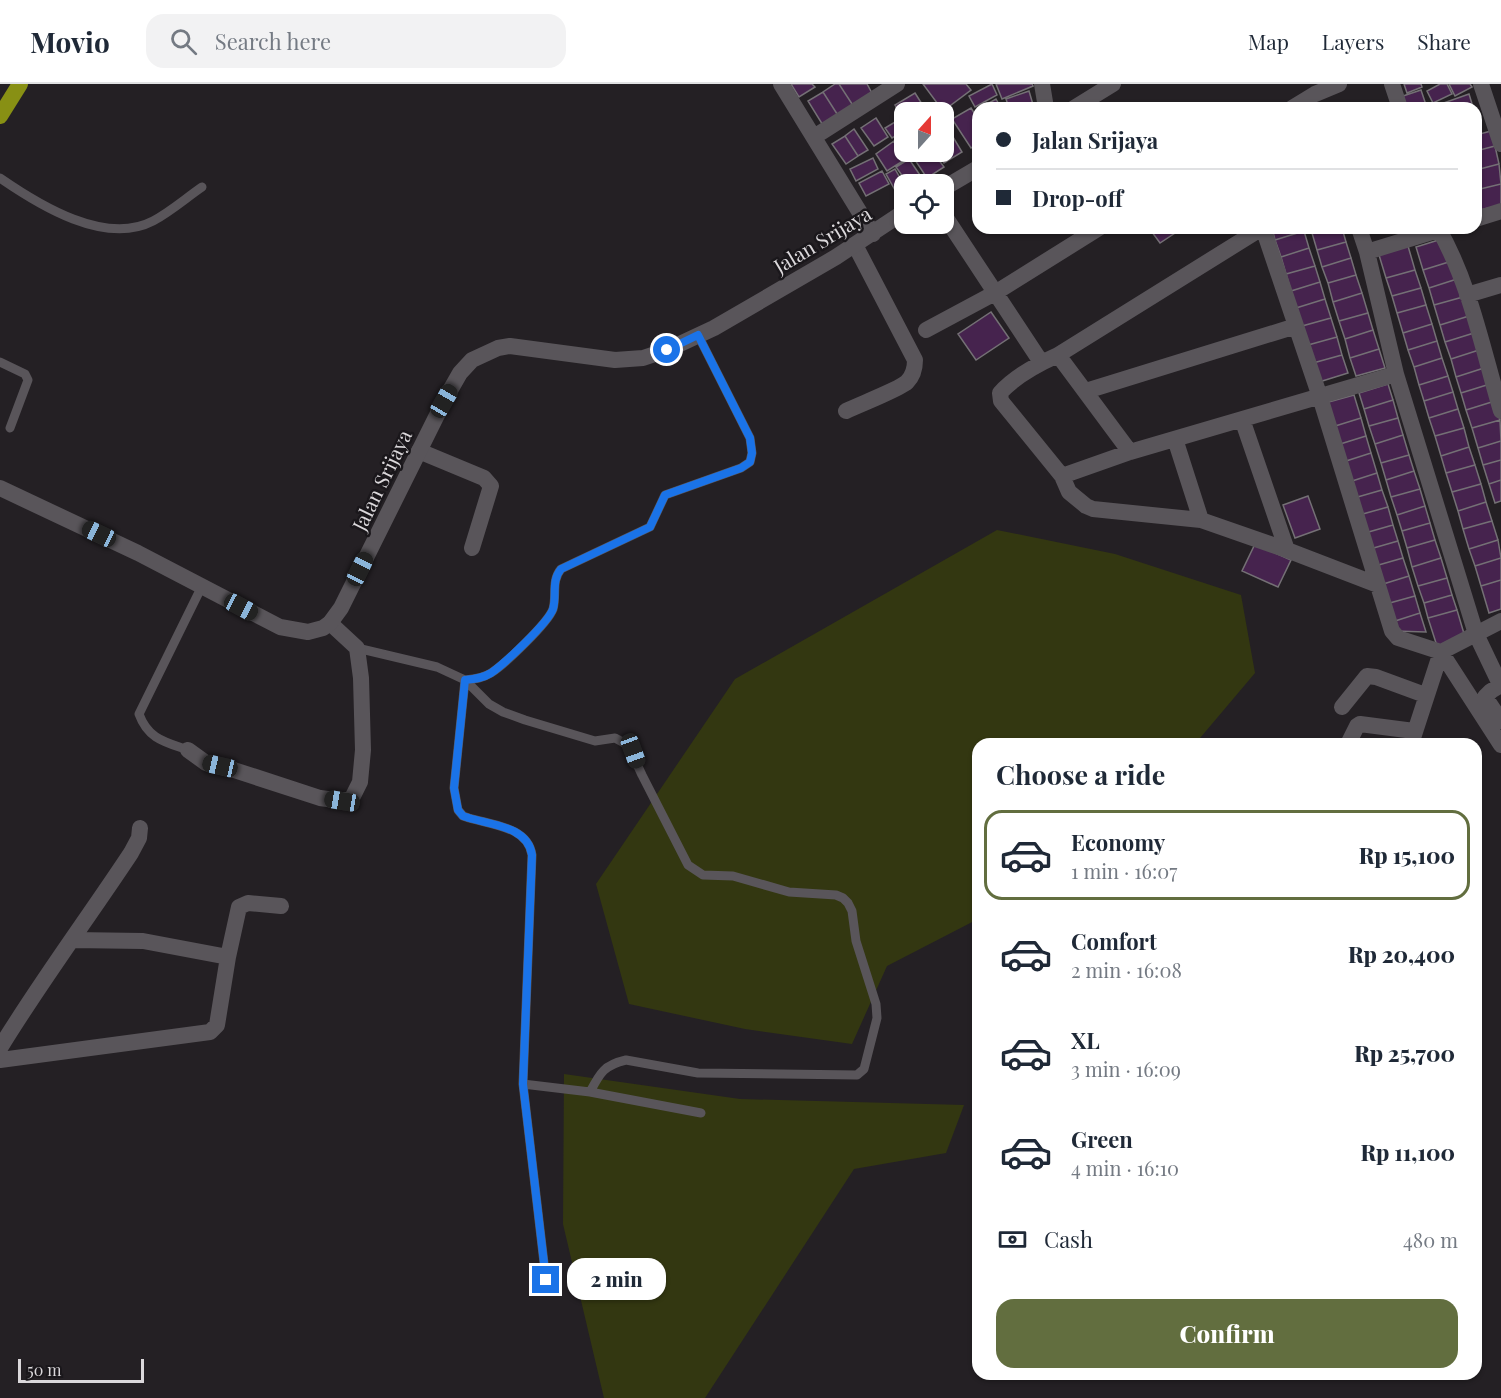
<!DOCTYPE html>
<meta charset="utf-8">
<style>
:root{--surface:#fff;--page:#f2f2f3;--text:#1f2937;--muted:#747a83;--line:#e0e1e3;--accent:#626e3f}
body{margin:0;font-family:"Playfair Display",serif;background:var(--page);color:var(--text);height:100vh;display:flex;flex-direction:column;font-size:22px;white-space:nowrap}
*{box-sizing:border-box;margin:0}
p{font-size:20px;color:var(--muted)}
.icon{flex:none;width:33px;height:33px;fill:none;stroke:currentColor;stroke-width:2;stroke-linecap:round;stroke-linejoin:round}
.map{position:relative;flex:1;overflow:hidden}
.drawer{position:absolute;left:972px;top:654px;width:510px;height:642px;display:flex;flex-direction:column;background:var(--surface);border-radius:18px;box-shadow:0 2px 4px #0004}
.drawer>*{flex:none}
.banner{position:absolute;left:972px;top:18px;width:510px;height:132px;border-radius:18px;box-shadow:0 2px 4px #0004;display:grid;align-content:center;height:132px;padding:0 24px;background:var(--surface)}
.needle{width:39px;rotate:21deg}
.fabs{position:absolute;left:894px;top:18px;display:grid;gap:12px}
.fabs a{display:grid;place-items:center;width:60px;height:60px;border-radius:12px;background:var(--surface);box-shadow:0 2px 4px #0004;font-size:30px}
.scale{position:absolute;left:18px;bottom:15px;width:126px;box-sizing:border-box;padding-left:6px;border:3px solid #dbd8db;border-top:0;font-size:16px;line-height:21px;white-space:nowrap;color:#dbd8db;-webkit-text-stroke:4px #1a171b;paint-order:stroke}
.end{position:absolute;width:27px;height:27px;margin:-14px;border:8px solid #1a73e8;background:#fff;box-shadow:0 0 0 3px #fff}
.from{border-radius:50%}
.bubble{position:absolute;height:42px;border-radius:18px;background:var(--surface);box-shadow:0 2px 4px #0004;font-size:20px;font-weight:800;line-height:42px;text-align:center}
.car{position:absolute;width:18px;height:36px;margin:-18px -9px;border-radius:8px;box-shadow:0 0 4px 2px #0007;background:linear-gradient(#222 24%,#8ab4d8 0 40%,#222 0 76%,#8ab4d8 0 86%,#222 0)}
.banner b{display:flex;align-items:center;gap:21px;height:57px;font-size:22px}
.banner b+b{border-top:2px solid var(--line)}
.banner i{width:15px;height:15px;background:var(--text)}
ul{padding:0;list-style:none}
li{display:flex;align-items:center;gap:18px;height:90px;margin:0 12px 9px;padding:0 12px;border:3px solid transparent;border-radius:18px}
li div{flex:1}
li b{display:block;font-size:22px}
li em{font-style:normal;font-weight:800}
li.on{border-color:var(--accent)}
li>.icon{width:54px;height:54px;stroke-width:1.5}
h2{padding:0 24px;font-size:27px;line-height:72px}
.pay{display:flex;align-items:center;gap:15px;height:66px;padding:0 24px;font-size:22px}
.pay p{margin-inline-start:auto}
.action{display:flex;gap:12px;margin-top:auto;padding:12px 24px}
.action a{flex:1;height:69px;border-radius:18px;background:var(--accent);color:#fff;font-size:24px;font-weight:800;line-height:69px;text-align:center}
header{display:flex;align-items:center;gap:36px;box-sizing:border-box;height:84px;padding:0 30px;background:var(--surface);border-bottom:2px solid var(--line)}
header strong{font-size:28px}
nav{display:flex;gap:33px;margin-inline-start:auto;font-size:21px}
.search{width:420px;height:54px;background:var(--page);display:flex;align-items:center;gap:15px;box-sizing:border-box;padding:0 21px;border-radius:18px;color:var(--muted);font-size:22px}
.map>svg:first-child{display:block}
.green{fill:#333711}
.building{fill:#46234e;stroke:#747075;stroke-width:1.5}
.lines{fill:none;stroke-linecap:round;stroke-linejoin:round}
.service{stroke:#59555a;stroke-width:9}
.minor{stroke:#59555a;stroke-width:16}
.tertiary{stroke:#59555a;stroke-width:16}
.trunk{stroke:#889014;stroke-width:16}
.route{stroke:#1a73e8;stroke-width:8}
.labels{text-anchor:middle;dominant-baseline:central;stroke-width:5;stroke-linejoin:round;paint-order:stroke}
.street-label{font-size:20px;fill:#dbd8db;stroke:#1a171b}
</style>
<header>
<strong>Movio</strong>
<div class="search"><svg class="icon" aria-label="search" viewBox="0 0 24 24"><circle cx="10" cy="10" r="6"/><path d="M15 15l6 6"/></svg>Search here</div>
<nav><a>Map</a><a>Layers</a><a>Share</a></nav>
</header>
<div class="map">
<svg width="1501" height="1314" viewBox="0 0 1501 1314">
<rect width="100%" height="100%" fill="#242024"/>
<path class="green" d="M997,446L1115,470L1241,511L1255,589L1195,660H978V835L887,882L852,960L745,945L629,920L596,800L735,595Z
M564,990L740,1015L964,1021L946,1069L854,1085L705,1314H604L563,1140Z"/>
<path class="building" d="M791,0H812L815,3L799,13Z
M835,0H839L854,23L839,33L823,8Z
M839,0H867L873,11L854,23Z
M923,0H966L971,6L943,27Z
M992,0L997,11L975,23L969,12Z
M996,0H1032L1033,2L1002,15Z
M1404,0H1421L1422,3L1407,9Z
M1440,0H1447L1452,10L1433,19L1427,7Z
M1449,0H1470L1472,3L1455,12Z
M1421,6L1426,21L1407,24L1403,12Z
M1029,7L1034,24H1009L1006,15Z
M823,8L839,33L824,43L808,17Z
M915,9L927,28H904V36L895,21Z
M1469,10L1473,23L1439,24L1438,21Z
M996,15L1001,24H980Z
M971,24L978,35V60L971,64L952,35Z
M876,34L888,53L874,62L861,44Z
M900,35L904,42V47L892,54L885,44Z
M944,38L962,68L944,79L937,68H944Z
M854,45L868,66L858,72L845,52Z
M1491,47L1495,62L1476,67V51Z
M845,52L858,72L846,80L832,60Z
M894,57L906,75L887,87L876,70Z
M1495,62L1499,80L1476,86V67Z
M920,68H933L944,83L927,94L913,73Z
M873,74L878,85L856,97L850,85Z
M909,75L922,94L911,100H908L896,83Z
M1499,80L1501,100L1476,106V86Z
M895,85L904,101L895,106L886,90Z
M882,87L889,100L866,112L859,99Z
M1501,100V121L1476,127V106Z
M1149,144H1176L1178,147L1160,159Z
M1272,144H1303L1304,147L1275,156Z
M1328,144H1342L1346,158L1317,166L1312,149Z
M1304,147L1309,164L1281,173L1275,156Z
M1445,154L1452,177L1423,186L1416,163Z
M1346,158L1351,174L1322,183L1317,166Z
M1408,162L1415,186L1386,194L1379,171Z
M1309,164L1315,182L1286,190L1281,173Z
M1351,174L1356,191L1328,199L1322,183Z
M1452,177L1457,195L1429,204L1423,186Z
M1315,182L1320,198L1291,207L1286,190Z
M1415,186L1421,204L1392,212L1386,194Z
M1356,191L1362,209L1333,218L1328,199Z
M1457,195L1463,213L1434,221L1429,204Z
M1320,198L1325,215L1296,224L1291,207Z
M1421,204L1426,221L1397,229L1392,212Z
M1362,209L1368,229L1339,237L1333,218Z
M1463,213L1469,232L1440,241L1434,221Z
M1325,215L1331,234L1302,242L1296,224Z
M1426,221L1432,240L1403,249L1397,229Z
M991,228L1009,254L976,276L958,250Z
M1368,229L1373,246L1345,255L1339,237Z
M1469,232L1474,249L1445,258L1440,241Z
M1331,234L1337,253L1308,261L1302,242Z
M1432,240L1437,257L1408,266L1403,249Z
M1373,246L1379,265L1350,274L1345,255Z
M1474,249L1479,266L1451,275L1445,258Z
M1337,253L1342,271L1313,279L1308,261Z
M1437,257L1442,274L1414,283L1408,266Z
M1379,265L1385,284L1356,292L1350,274Z
M1479,266L1484,284L1456,293L1451,275Z
M1342,271L1348,289L1319,298L1313,279Z
M1442,274L1448,292L1419,301L1414,283Z
M1484,284L1490,300L1461,309L1456,293Z
M1448,292L1453,308L1424,317L1419,301Z
M1388,300L1393,316L1364,325L1359,309Z
M1490,300L1495,317L1466,326L1461,309Z
M1453,308L1458,325L1429,334L1424,317Z
M1354,311L1361,334L1332,343L1325,319Z
M1393,316L1398,334L1369,342L1364,325Z
M1495,317L1500,336L1472,344L1466,326Z
M1458,325L1464,344L1435,352L1429,334Z
M1361,334L1366,352L1337,361L1332,343Z
M1398,334L1403,351L1375,360L1369,342Z
M1500,336L1501,357L1478,364L1472,344Z
M1464,344L1469,363L1441,372L1435,352Z
M1403,351L1409,371L1381,379L1375,360Z
M1366,352L1371,369L1343,378L1337,361Z
M1501,357V376L1483,381L1478,364Z
M1469,363L1475,381L1446,389L1441,372Z
M1371,369L1377,389L1349,398L1343,378Z
M1409,371L1414,387L1386,396L1381,379Z
M1501,376V396L1489,400L1483,381Z
M1475,381L1481,400L1452,408L1446,389Z
M1414,387L1420,405L1391,413L1386,396Z
M1377,389L1382,406L1354,414L1349,398Z
M1501,396V417L1495,419L1489,400Z
M1481,400L1486,418L1458,427L1452,408Z
M1420,405L1425,422L1397,431L1391,413Z
M1382,406L1388,423L1359,431L1354,414Z
M1308,412L1320,445L1295,454L1283,421Z
M1486,418L1492,437L1463,445L1458,427Z
M1425,422L1430,439L1402,447L1397,431Z
M1388,423L1393,441L1365,449L1359,431Z
M1492,437L1498,456L1469,465L1463,445Z
M1430,439L1435,456L1407,464L1402,447Z
M1393,441L1398,457L1370,465L1365,449Z
M1435,456L1441,474L1412,483L1407,464Z
M1498,456L1501,474L1475,482L1469,465Z
M1398,457L1403,474L1375,482L1370,465Z
M1255,460L1291,476L1278,503L1242,487Z
M1403,474L1409,492L1380,501L1375,482Z
M1441,474L1447,494L1418,502L1412,483Z
M1501,474V496L1481,502L1475,482Z
M1409,492L1415,512L1386,520L1380,501Z
M1447,494L1452,511L1424,519L1418,502Z
M1501,496V525L1489,529L1481,502Z
M1452,511L1457,526L1428,534L1424,519Z
M1415,512L1420,529L1392,538L1386,520Z
M1457,526L1465,553L1437,562L1428,534Z
M1420,529L1426,548L1394,547L1392,538Z"/>
<g class="lines">
<path class="service" d="M0,94C39,121 105,162 153,137C170,128 186,114 202,103
M0,278L25,290L28,296L10,344
M357,564L437,583L465,596L489,620L503,628L525,636L595,657L615,654L628,661L642,691L688,781L703,791L733,792L789,808L836,811L843,814L848,819L852,827L856,857L876,920L877,934L864,985L857,991L698,989L626,976C604,981 600,989 590,1008
M188,666C165,658 148,655 139,630L202,502
M523,1000L590,1008L701,1029
M546,1196L523,1000L532,771C528,743 493,741 469,734L463,732L458,726L454,704L465,596C475,595 483,594 491,589C505,580 548,539 553,525C557,511 551,497 561,485L650,443L665,411L741,384L750,378L752,369L750,354L698,251"/>
<path class="minor" d="M781,0L873,150
M1042,0L1046,24
M1392,0L1400,24
M1481,0L1501,60
M1292,24L1315,10L1339,0
M814,53L897,0
M944,131L1041,278
M1476,135L1501,127
M1262,144L1058,271C1038,280 1015,292 1000,309L1001,317L1062,392L1069,408L1086,422L1093,425L1201,436L1287,466L1378,501
M1263,144L1320,313L1392,547L1398,554L1441,568L1501,661
M1359,144L1367,168L1396,290L1476,550L1498,596L1501,598
M1438,144C1470,199 1483,267 1501,327
M1367,168L1445,144
M1467,211L1501,201
M926,246L995,209L1099,144
M1058,271L1130,368
M1086,307L1296,242
M846,327C858,321 900,305 907,298C913,292 915,284 915,276L855,161
M1242,335L1287,466
M1175,355L1201,436
M419,367L484,394L491,402L472,464
M1062,392L1130,368L1396,290
M1501,601L1491,607L1485,613L1501,637
M1342,623L1367,592L1376,593L1425,611
M1348,660L1357,642L1360,640L1414,647
M1411,660L1441,568L1501,537
M188,666L206,679L234,686L320,714L342,717L352,714L360,698L363,666L361,594L357,564L330,539
M73,856L143,857L228,873
M0,964C41,897 88,834 131,769L139,754L140,744
M0,976L210,948L217,941L228,873L239,823L248,819L281,822"/>
<path class="tertiary" d="M1074,24L1113,0
M944,104L978,84
M0,404L138,469L280,543L308,548L323,544L330,539L341,524L444,317L460,289L472,276L498,264L510,262L615,276L643,274L667,266L714,244L836,173L904,128"/>
<path class="trunk" d="M0,32L20,0"/>
</g>
<g class="lines">
<path class="route" d="M546,1196L523,1000L532,771C528,743 493,741 469,734L463,732L458,726L454,704L465,596C475,595 483,594 491,589C504,580 548,539 553,525C557,511 551,497 561,485L650,443L665,411L741,384L750,378L752,369L750,354L698,251L667,266"/>
</g>
<g class="labels">
<g class="street-label">
<text transform="translate(822 155) rotate(-31)">Jalan Srijaya</text>
<text transform="translate(381 396) rotate(-64)">Jalan Srijaya</text>
</g>
</g>
</svg>
<div class="fabs">
<a><svg class="needle" viewBox="-14 -14 28 28"><path d="M0-13l5 13h-10z" fill="#e53935"/><path d="M0 13l5-13h-10z" fill="#747a83"/></svg></a>
<a><svg class="icon" aria-label="locate" viewBox="0 0 24 24"><circle cx="12" cy="12" r="6"/><path d="M12 2v4M12 18v4M2 12h4M18 12h4"/></svg></a>
</div>
<div class="scale">50 m</div>
<i class="end from" style="left:667px;top:266px"></i>
<i class="end" style="left:546px;top:1196px"></i>
<div class="bubble" style="left:567px;top:1174px;width:99px">2 min</div>
<i class="car" style="left:444px;top:317px;rotate:30deg"></i>
<i class="car" style="left:99px;top:450px;rotate:295deg"></i>
<i class="car" style="left:360px;top:485px;rotate:26deg"></i>
<i class="car" style="left:241px;top:523px;rotate:118deg"></i>
<i class="car" style="left:633px;top:667px;rotate:160deg"></i>
<i class="car" style="left:220px;top:682px;rotate:283deg"></i>
<i class="car" style="left:342px;top:717px;rotate:279deg"></i>
<div class="banner">
<b><i class="from"></i>Jalan Srijaya</b>
<b><i></i>Drop-off</b>
</div>
<section class="drawer">
<h2>Choose a ride</h2>
<ul>
<li class="on"><svg class="icon" aria-label="car" viewBox="0 0 24 24"><path d="M5 17H2v-5l4-1 3-4h7l3 4 3 1v5h-3M9 17h6M6 11h13"/><circle cx="7" cy="17" r="2"/><circle cx="17" cy="17" r="2"/></svg><div><b>Economy</b><p>1 min · 16:07</p></div><em>Rp 15,100</em></li>
<li><svg class="icon" aria-label="car" viewBox="0 0 24 24"><path d="M5 17H2v-5l4-1 3-4h7l3 4 3 1v5h-3M9 17h6M6 11h13"/><circle cx="7" cy="17" r="2"/><circle cx="17" cy="17" r="2"/></svg><div><b>Comfort</b><p>2 min · 16:08</p></div><em>Rp 20,400</em></li>
<li><svg class="icon" aria-label="car" viewBox="0 0 24 24"><path d="M5 17H2v-5l4-1 3-4h7l3 4 3 1v5h-3M9 17h6M6 11h13"/><circle cx="7" cy="17" r="2"/><circle cx="17" cy="17" r="2"/></svg><div><b>XL</b><p>3 min · 16:09</p></div><em>Rp 25,700</em></li>
<li><svg class="icon" aria-label="car" viewBox="0 0 24 24"><path d="M5 17H2v-5l4-1 3-4h7l3 4 3 1v5h-3M9 17h6M6 11h13"/><circle cx="7" cy="17" r="2"/><circle cx="17" cy="17" r="2"/></svg><div><b>Green</b><p>4 min · 16:10</p></div><em>Rp 11,100</em></li>
</ul>
<div class="pay"><svg class="icon" aria-label="cash" viewBox="0 0 24 24"><path d="M3 7h18v10H3z"/><circle cx="12" cy="12" r="2"/></svg>Cash<p>480 m</p></div>
<div class="action"><a>Confirm</a></div>
</section>
</div>
